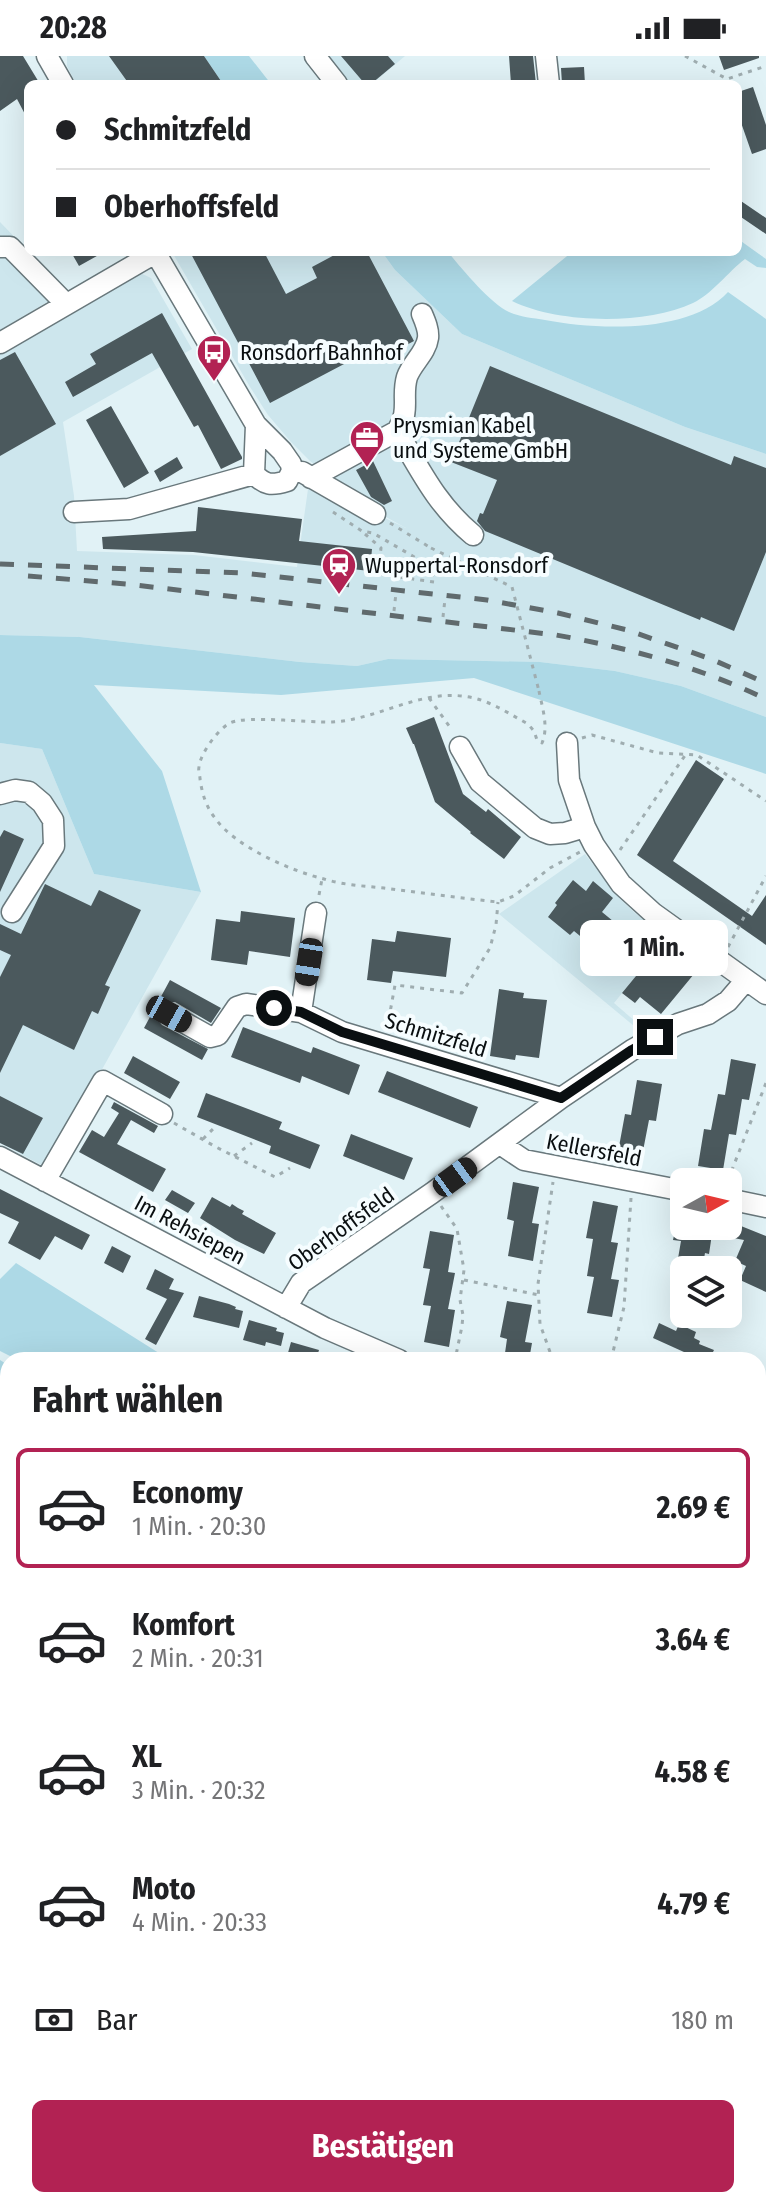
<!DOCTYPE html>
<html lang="de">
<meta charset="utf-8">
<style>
:root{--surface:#fff;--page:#f2f2f2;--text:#202124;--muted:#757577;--line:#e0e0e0;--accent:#b22253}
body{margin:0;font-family:"Fira Sans Condensed",sans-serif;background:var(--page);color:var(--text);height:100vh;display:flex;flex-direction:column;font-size:30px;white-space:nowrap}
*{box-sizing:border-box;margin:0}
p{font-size:26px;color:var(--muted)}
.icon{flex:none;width:44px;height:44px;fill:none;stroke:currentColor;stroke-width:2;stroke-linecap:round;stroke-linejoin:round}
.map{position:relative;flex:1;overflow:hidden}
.sheet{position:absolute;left:0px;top:1296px;width:766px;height:856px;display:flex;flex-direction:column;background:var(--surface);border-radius:24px 24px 0 0;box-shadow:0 8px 32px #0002}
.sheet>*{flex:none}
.top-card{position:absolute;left:24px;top:24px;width:718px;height:176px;border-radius:12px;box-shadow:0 8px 32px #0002;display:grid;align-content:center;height:176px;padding:0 32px;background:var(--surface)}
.needle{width:52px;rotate:82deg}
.controls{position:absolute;left:670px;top:1112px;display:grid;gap:16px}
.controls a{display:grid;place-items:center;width:72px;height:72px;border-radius:12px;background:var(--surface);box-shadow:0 8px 32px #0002;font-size:40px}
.end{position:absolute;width:36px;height:36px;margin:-18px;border:10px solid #0a0f11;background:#fff;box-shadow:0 0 0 4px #fff}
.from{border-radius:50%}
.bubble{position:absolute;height:56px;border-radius:12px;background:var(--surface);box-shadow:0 8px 32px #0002;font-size:26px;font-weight:700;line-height:56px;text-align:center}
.car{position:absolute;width:24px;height:48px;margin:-24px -12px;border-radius:10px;box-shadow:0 0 6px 2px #0007;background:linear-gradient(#222 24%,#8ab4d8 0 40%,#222 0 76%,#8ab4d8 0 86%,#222 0)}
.top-card b{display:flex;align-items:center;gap:28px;height:76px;font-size:30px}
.top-card b+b{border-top:2px solid var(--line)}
.top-card i{width:20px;height:20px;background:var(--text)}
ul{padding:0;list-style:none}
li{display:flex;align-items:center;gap:24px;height:120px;margin:0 16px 12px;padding:0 16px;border:4px solid transparent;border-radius:12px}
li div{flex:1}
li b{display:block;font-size:30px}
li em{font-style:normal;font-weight:700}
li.on{border-color:var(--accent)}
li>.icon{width:72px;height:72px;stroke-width:1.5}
h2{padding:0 32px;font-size:36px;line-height:96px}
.pay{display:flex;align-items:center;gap:20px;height:88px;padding:0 32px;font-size:30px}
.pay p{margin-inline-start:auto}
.button{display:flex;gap:16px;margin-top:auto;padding:16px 32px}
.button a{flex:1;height:92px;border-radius:12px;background:var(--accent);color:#fff;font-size:32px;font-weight:700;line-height:92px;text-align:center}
.status{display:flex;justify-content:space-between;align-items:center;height:56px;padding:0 40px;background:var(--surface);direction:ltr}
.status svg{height:22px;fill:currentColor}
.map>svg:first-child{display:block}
.built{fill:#cde6ed}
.green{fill:#add9e6}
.building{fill:#4b595d}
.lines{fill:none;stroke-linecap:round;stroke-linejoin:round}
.minor-casing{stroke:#69787c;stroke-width:23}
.path{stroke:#9fadb0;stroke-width:3;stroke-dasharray:4 6;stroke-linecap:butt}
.minor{stroke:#fff;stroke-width:20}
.rail{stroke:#606a6d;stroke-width:5;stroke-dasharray:14 14;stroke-linecap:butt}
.path-bridge{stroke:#9fadb0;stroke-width:3;stroke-dasharray:4 6;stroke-linecap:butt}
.route{stroke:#0a0f11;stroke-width:10}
.labels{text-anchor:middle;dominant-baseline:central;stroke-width:8;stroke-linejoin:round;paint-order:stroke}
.poi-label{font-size:22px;fill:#0a0f11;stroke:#f6fdff;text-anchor:start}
.street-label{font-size:22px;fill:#0a0f11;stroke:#f6fdff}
</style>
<div class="status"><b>20:28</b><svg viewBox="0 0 49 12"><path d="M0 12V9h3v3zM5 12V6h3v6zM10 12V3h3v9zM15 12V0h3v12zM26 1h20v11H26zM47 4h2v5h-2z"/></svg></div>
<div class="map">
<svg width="766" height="2152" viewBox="0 0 766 2152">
<rect width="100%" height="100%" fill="#e1f2f6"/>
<path class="built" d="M67,0H204L223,28H76L67,10Z
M326,0H405L372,28H350Z
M0,166L28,195L59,239L0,274Z
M172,196H382L395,214L462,278L685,371L766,398V661L681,630L615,615L540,606L388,603L357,610L300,606L80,581L0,579V296L138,216L151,222L192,293L63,366L74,440L77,495L194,499L297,511L309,426L406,472L375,455L310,405L291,386L268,359L250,331Z
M0,687L42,693L94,818L201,836L47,1112L0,1087Z
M585,798L620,843L635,857L667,882L614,947L644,973L640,975L499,858Z"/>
<path class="green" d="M204,0H249L271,28H223Z
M738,183L766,203V212L757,211L745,203C728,216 712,238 693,247C646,269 559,268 512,245L572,196H738Z
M382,196H448C461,212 491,248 509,256C520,261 533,262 545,264C596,274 690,278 728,236L766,263V398L685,371L462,278L395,214Z
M0,579L80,581L300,606L357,610L388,603L540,606L615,615L681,630L766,661V718L474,622L281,639L94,629L162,715L201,836L94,818L42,693L0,687Z
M16,1207L170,1304H18L0,1295V1223Z
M0,1304L8,1309V2144H758V1972L766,1964V2152H10L0,2141Z
M758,1484L766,1490V1896L758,1887Z"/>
<path class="building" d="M0,0H23L40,28H28V64L17,43L0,55Z
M109,0H204L223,28H129Z
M341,0H388L395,8L371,28H365Z
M509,0H533L536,28H511Z
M719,0H759V2L724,14Z
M584,11L585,28H562L561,12Z
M753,31L766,69V93L752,98L738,58V36Z
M738,143L766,162V178L738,159Z
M71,196H104L79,210Z
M190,196H264L286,238L317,222L312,211L340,196H367L414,285L370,308L365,297L270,347Z
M162,257L242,401V403L221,413L198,369L194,371L152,297L73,341L65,326L96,308L90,298Z
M15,296L56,368L0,400V304Z
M490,310L731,409L734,400L766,412V496L734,575L701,561L700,564L485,475L477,465L480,457L483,458L497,424L451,406Z
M111,350L149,417L124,432L86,364Z
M177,401L183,412L160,426L154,415Z
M373,405L392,445L384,449L371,441L356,414Z
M198,451L302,463L299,485L372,493L370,515L193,496L103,493L102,481L196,475Z
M434,661L463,738L486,756L488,753L521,781L504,803L470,777L471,776L435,746L414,688H413L406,672Z
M696,704L724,723L673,805L752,860L766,839V889L637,799Z
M4,774L24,783L0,836V781Z
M573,824L586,835L593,825L613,842L602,856L648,894L654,887L670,898L671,896L683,906L681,908L694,918L661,958L640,941L635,947L622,937L636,920L605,895L602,898L574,875L570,879L548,861L557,849L555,847Z
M45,828L91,850L99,834L141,854L105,929L110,931L98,958L92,955L74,994L23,969L0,1017V921L11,899L0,894V868L21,878Z
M241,855L295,862L290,901L249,895L247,909L211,904L216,863L240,866Z
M397,875L451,882L446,921L393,915L391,927L367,924L372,883L395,886Z
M170,924L221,952L211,967L175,946L163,947L157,952L158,964L162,969L208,993L202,1004L144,972Z
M499,933L524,937L523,942L547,944L539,1002L516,999L515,1004L490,1000Z
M243,971L311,997L313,991L360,1009L349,1039L302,1020L300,1027L231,1001Z
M133,1000L180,1026L170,1043L124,1017Z
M731,1003L756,1008L749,1044L742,1043L736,1079L729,1078L723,1114L698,1110L704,1073L711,1074L718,1038L725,1039Z
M387,1015L478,1051L470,1072L378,1036Z
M637,1024L662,1028L656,1065L649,1064L642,1100L618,1096L625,1058L631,1059Z
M206,1037L282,1066L279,1073L320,1089L310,1113L269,1097L271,1090L197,1061Z
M0,1040L43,1062L23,1098L0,1087Z
M114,1046L158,1070L154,1077L131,1064L117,1088L166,1113L153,1136L79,1096L92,1074L104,1081L119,1057L111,1052Z
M351,1078L413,1102L404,1124L343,1100Z
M513,1126L539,1131L532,1167L539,1168L533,1205L508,1200L514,1165L507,1163Z
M0,1133L90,1179L82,1194L55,1180L40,1204L8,1187L19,1166L0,1157Z
M172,1134L195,1147L188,1157L165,1144Z
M212,1141L230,1151L232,1148L238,1152L244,1155L242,1158L276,1177L264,1198L235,1184L200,1162Z
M593,1145L618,1150L611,1186L618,1187L611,1223L619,1224L612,1261L587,1257L594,1221L587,1220L593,1183L586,1182Z
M728,1168L741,1170L766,1180V1236L740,1224L746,1210L735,1205L744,1184L712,1178L709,1198L705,1197L702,1214H676L681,1185L673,1184L676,1170H728Z
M430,1175L454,1179L448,1216L455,1217L448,1253L455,1254L449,1291L424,1286L431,1250L423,1249L430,1213L423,1212Z
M112,1190L131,1200L123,1217L104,1207Z
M155,1213L174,1223L169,1233L184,1237L156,1289L145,1283L167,1243L146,1233Z
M199,1240L229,1248L236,1251L235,1253L243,1255L239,1272L193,1261Z
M507,1245L532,1249L525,1286L532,1287L529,1304H504L507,1283L500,1281Z
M249,1264L277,1272L276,1275L284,1277L281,1290L266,1286L265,1290L243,1284Z
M659,1267L676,1275L679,1268L696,1276L694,1282L700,1285L699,1288L714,1294L709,1304H694L695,1301L653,1282Z
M291,1286L319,1294L316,1304H286Z"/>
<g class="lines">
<g class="minor-casing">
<path id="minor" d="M47,0L63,28
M315,0L337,28
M546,0L549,28
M0,191H10L66,248
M155,196L256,369L282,395L291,408L292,415L287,425C271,430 265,429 254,418L256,369
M0,287L155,197
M397,375C421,415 436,448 473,479
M302,416L375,458
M311,422L397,375C411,355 401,341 407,321C412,307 426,297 428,282C429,274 425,265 422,258
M74,456L129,453L254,418
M567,687L569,724L585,771L594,789L621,828L653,857L766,938
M460,691L480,726L535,772L550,778L565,777L585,771
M0,738L15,734L29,736L42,747L53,764L54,790L12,856
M301,956L316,857
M169,958L210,981L218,979L237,951L246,948L301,956L342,976L561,1042
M500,1088L524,1104L684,1135
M0,1101L325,1272L399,1304
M45,1125L103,1025L162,1058
M728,1143L766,1151
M286,1252L301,1227L432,1137L561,1042L632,994L678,968L708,958L728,945L746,924
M758,1434L766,1415
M758,1474L766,1479"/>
</g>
<path class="path" d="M685,0L727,23L766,10
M333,456L362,475L373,477L435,513L433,519L378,512
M390,467L431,492
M365,478L381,492L378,518L434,526V529
M394,555L396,537
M443,561L445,543
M539,635C542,651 549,671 542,687L537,684L534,675L528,668C506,656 486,642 462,640C417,635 376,664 332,666C309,667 247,659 230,667C218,673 200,698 199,711C198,715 200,719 200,723C202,737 206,751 215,762C234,790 291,815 324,823C343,829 364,830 384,832C422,837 460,842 498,846L514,840L550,812L580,796
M429,642L452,674
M582,682L592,679L658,697L697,699L766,745
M620,794L686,698
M319,839L322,823
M728,891L766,820
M387,973L395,929L462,937L490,892L496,869L498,846
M174,1067L216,1091L275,1121L290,1112
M203,1083L214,1072
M234,1100L252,1087
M728,1124L766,1027
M441,1150L457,1173L464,1214L460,1244L463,1259L462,1270L455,1304
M464,1224L539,1239
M550,1296L540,1268L538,1228L553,1126
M611,1304L624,1251L631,1142
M758,1686L766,1675
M688,2144L692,2152
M534,2152L536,2144"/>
<use href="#minor" class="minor"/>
<path class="rail" d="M0,508L243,517L487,544L558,557L627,574L711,603L766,627
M28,520L127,528L556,579C629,592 699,611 766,643"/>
<path class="path-bridge" d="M431,492L512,531L539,635"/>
</g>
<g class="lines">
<path class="route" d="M274,952L301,956L342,976L561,1042L632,994L655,981"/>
</g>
<defs>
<g id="bus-pin" transform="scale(1.8)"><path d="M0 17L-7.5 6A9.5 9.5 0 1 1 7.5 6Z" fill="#b22253" stroke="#f6fdff"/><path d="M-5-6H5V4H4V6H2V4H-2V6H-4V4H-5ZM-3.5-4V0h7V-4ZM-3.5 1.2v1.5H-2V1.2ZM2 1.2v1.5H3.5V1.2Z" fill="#fff"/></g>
<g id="office-pin" transform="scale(1.8)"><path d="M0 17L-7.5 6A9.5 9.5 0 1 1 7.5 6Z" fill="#b22253" stroke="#f6fdff"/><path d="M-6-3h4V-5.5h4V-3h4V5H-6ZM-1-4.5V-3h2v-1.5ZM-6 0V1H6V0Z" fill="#fff"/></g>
<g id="station-pin" transform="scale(1.8)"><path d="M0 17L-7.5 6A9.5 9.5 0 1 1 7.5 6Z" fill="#b22253" stroke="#f6fdff"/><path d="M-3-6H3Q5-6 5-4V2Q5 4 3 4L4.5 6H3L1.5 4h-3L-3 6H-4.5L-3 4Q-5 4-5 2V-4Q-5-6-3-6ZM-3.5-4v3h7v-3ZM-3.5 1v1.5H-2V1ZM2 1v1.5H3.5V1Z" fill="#fff"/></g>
</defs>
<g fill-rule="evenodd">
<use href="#bus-pin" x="214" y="296"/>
<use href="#office-pin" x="367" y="382"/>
<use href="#station-pin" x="339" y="509"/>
</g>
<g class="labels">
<g class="poi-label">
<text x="240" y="296">Ronsdorf Bahnhof</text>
<text x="393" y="369">Prysmian Kabel<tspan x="393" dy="25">und Systeme GmbH</tspan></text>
<text x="365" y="509">Wuppertal-Ronsdorf</text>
</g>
<g class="street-label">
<text transform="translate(436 979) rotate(17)">Schmitzfeld</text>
<text transform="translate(594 1094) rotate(11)">Kellersfeld</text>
<text transform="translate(341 1173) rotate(-36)">Oberhoffsfeld</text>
<text transform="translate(190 1174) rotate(28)">Im Rehsiepen</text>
</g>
</g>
</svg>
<div class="controls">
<a><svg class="needle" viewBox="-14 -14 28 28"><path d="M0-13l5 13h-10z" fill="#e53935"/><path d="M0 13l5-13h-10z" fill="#757577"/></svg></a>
<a><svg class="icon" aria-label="layers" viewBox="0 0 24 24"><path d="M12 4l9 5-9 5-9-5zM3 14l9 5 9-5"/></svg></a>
</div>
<i class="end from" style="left:274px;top:952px"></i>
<i class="end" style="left:655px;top:981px"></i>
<div class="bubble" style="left:580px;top:864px;width:148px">1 Min.</div>
<i class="car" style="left:309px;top:906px;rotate:189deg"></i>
<i class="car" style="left:169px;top:958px;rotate:119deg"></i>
<i class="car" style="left:455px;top:1121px;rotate:54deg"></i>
<div class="top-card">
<b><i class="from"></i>Schmitzfeld</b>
<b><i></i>Oberhoffsfeld</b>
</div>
<section class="sheet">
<h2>Fahrt wählen</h2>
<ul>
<li class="on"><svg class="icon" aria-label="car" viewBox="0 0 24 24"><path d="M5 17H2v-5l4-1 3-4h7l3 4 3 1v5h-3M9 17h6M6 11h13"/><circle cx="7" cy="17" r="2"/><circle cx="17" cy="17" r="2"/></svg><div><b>Economy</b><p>1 Min. · 20:30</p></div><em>2.69 €</em></li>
<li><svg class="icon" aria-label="car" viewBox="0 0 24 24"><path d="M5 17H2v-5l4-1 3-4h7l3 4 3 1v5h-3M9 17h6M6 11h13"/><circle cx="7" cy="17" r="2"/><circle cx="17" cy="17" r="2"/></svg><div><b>Komfort</b><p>2 Min. · 20:31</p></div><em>3.64 €</em></li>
<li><svg class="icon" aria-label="car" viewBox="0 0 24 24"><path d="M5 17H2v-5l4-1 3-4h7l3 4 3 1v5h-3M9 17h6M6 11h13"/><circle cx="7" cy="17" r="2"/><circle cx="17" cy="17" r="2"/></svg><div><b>XL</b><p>3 Min. · 20:32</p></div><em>4.58 €</em></li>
<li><svg class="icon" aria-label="car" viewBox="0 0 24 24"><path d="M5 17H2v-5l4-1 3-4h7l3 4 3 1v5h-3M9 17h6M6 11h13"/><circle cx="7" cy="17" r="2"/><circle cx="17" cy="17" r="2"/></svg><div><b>Moto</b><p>4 Min. · 20:33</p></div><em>4.79 €</em></li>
</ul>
<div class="pay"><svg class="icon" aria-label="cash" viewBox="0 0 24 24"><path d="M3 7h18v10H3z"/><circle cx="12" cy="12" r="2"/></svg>Bar<p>180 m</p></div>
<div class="button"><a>Bestätigen</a></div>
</section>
</div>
